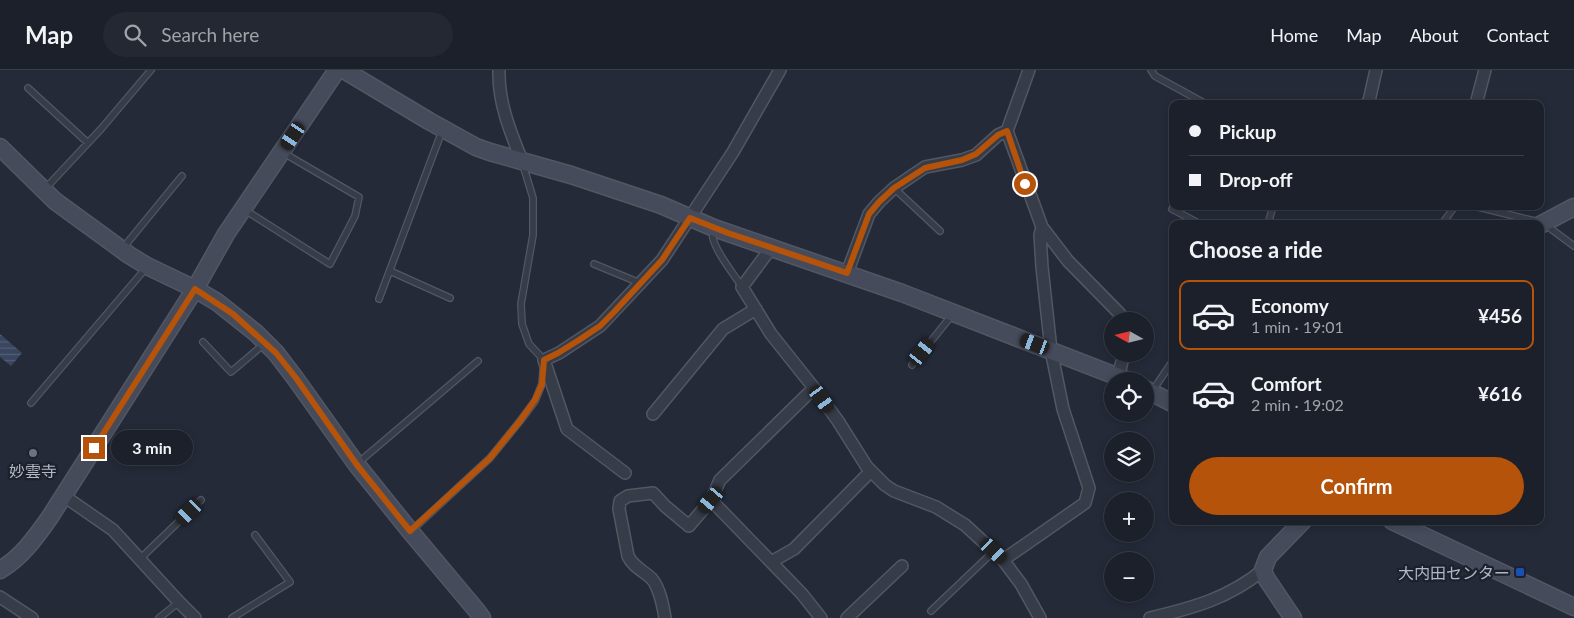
<!DOCTYPE html>
<meta charset="utf-8">
<style>
:root{--surface:#1b202a;--page:#242832;--text:#f1f3f6;--muted:#a0a3a8;--line:#393e47;--accent:#b45309}
body{margin:0;font-family:Lato,"Noto Sans JP",sans-serif;background:var(--page);color:var(--text);height:100vh;display:flex;flex-direction:column;font-size:19px;white-space:nowrap}
*{box-sizing:border-box;margin:0}
p{font-size:16px;color:var(--muted)}
.icon{flex:none;width:28px;height:28px;fill:none;stroke:currentColor;stroke-width:2;stroke-linecap:round;stroke-linejoin:round}
.map{position:relative;flex:1;overflow:hidden}
.side{position:absolute;left:1169px;top:150px;width:375px;height:305px;display:flex;flex-direction:column;background:var(--surface);border-radius:10px;box-shadow:0 2px 8px #0003,0 0 0 1px var(--line)}
.side>*{flex:none}
.top-card{position:absolute;left:1169px;top:30px;width:375px;height:110px;border-radius:10px;box-shadow:0 2px 8px #0003,0 0 0 1px var(--line);display:grid;align-content:center;height:110px;padding:0 20px;background:var(--surface)}
.needle{width:32px;rotate:278deg}
.fabs{position:absolute;left:1104px;top:242px;display:grid;gap:10px}
.fabs a{display:grid;place-items:center;width:50px;height:50px;border-radius:50%;background:var(--surface);box-shadow:0 2px 8px #0003,0 0 0 1px var(--line);font-size:25px}
.end{position:absolute;width:22px;height:22px;margin:-11px;border:6px solid #b45309;background:#fff;box-shadow:0 0 0 2px #fff}
.from{border-radius:50%}
.bubble{position:absolute;height:35px;border-radius:18px;background:var(--surface);box-shadow:0 2px 8px #0003,0 0 0 1px var(--line);font-size:16px;font-weight:700;line-height:35px;text-align:center}
.car{position:absolute;width:15px;height:30px;margin:-15px -8px;border-radius:6px;box-shadow:0 0 4px 1px #0007;background:linear-gradient(#222 24%,#8ab4d8 0 40%,#222 0 76%,#8ab4d8 0 86%,#222 0)}
.top-card b{display:flex;align-items:center;gap:18px;height:48px;font-size:19px}
.top-card b+b{border-top:1px solid var(--line)}
.top-card i{width:12px;height:12px;background:var(--text)}
ul{padding:0;list-style:none}
li{display:flex;align-items:center;gap:15px;height:70px;margin:0 10px 8px;padding:0 10px;border:2px solid transparent;border-radius:10px}
li div{flex:1}
li b{display:block;font-size:19px}
li em{font-style:normal;font-weight:700}
li.on{border-color:var(--accent)}
li>.icon{width:45px;height:45px;stroke-width:1.5}
h2{padding:0 20px;font-size:22px;line-height:60px}
.primary-button{display:flex;gap:10px;margin-top:auto;padding:10px 20px}
.primary-button a{flex:1;height:58px;border-radius:30px;background:var(--accent);color:#fff;font-size:20px;font-weight:700;line-height:58px;text-align:center}
header{display:flex;align-items:center;gap:30px;box-sizing:border-box;height:70px;padding:0 25px;background:var(--surface);border-bottom:1px solid var(--line)}
header strong{font-size:24px}
nav{display:flex;gap:28px;margin-inline-start:auto;font-size:18px}
.search{width:350px;height:45px;background:var(--page);display:flex;align-items:center;gap:12px;box-sizing:border-box;padding:0 18px;border-radius:28px;color:var(--muted);font-size:19px}
.map>svg:first-child{display:block}
.water{fill:url(#water-rules)}
.lines{fill:none;stroke-linecap:round;stroke-linejoin:round}
.lane-casing{stroke:#525763;stroke-width:8}
.street-casing{stroke:#525763;stroke-width:14}
.secondary-casing{stroke:#525763;stroke-width:19}
.lane{stroke:#373c49;stroke-width:5.5}
.street{stroke:#373c49;stroke-width:11}
.secondary{stroke:#454b5b;stroke-width:16}
.route{stroke:#b45309;stroke-width:6}
.worship-dot{fill:#6b7280;stroke:#1c212d;stroke-width:2}
.transit-dot{fill:#1a4fb4;stroke:#1c212d;stroke-width:2}
.labels{text-anchor:middle;dominant-baseline:central;stroke-width:4.5;stroke-linejoin:round;paint-order:stroke}
.poi-label{font-size:16px;fill:#b2b7c4;stroke:#1c212d}
</style>
<header>
<strong>Map</strong>
<div class="search"><svg class="icon" aria-label="search" viewBox="0 0 24 24"><circle cx="10" cy="10" r="6"/><path d="M15 15l6 6"/></svg>Search here</div>
<nav><a>Home</a><a>Map</a><a>About</a><a>Contact</a></nav>
</header>
<div class="map">
<svg width="1574" height="548" viewBox="0 0 1574 548">
<defs>
<pattern id="water-rules" width="6" height="5" patternUnits="userSpaceOnUse" patternTransform="scale(1.25)"><rect width="6" height="5" fill="#3a4560"/><path d="M0 2.5h6" fill="none" stroke="#545e75"/></pattern>
</defs>
<rect width="100%" height="100%" fill="#242a38"/>
<path class="water" d="M0,264L22,283L11,296L0,287Z"/>
<g class="lines">
<g class="lane-casing">
<path id="lane" d="M1151,0L1155,6L1206,34
M28,18L88,73
M894,118L940,161
M44,120L101,59L151,0
M1174,136L1172,139L1200,154
M1474,136L1543,153L1574,176
M245,140L330,194L355,146L359,127L282,82
M1268,154L1273,136
M1442,154L1455,136
M713,160C708,173 734,204 742,217
M123,178L182,106
M594,194L640,213
M390,201L450,228
M379,229L442,61
M203,272L231,302L264,274
M912,295L952,245
M1153,320L1172,292
M31,333L146,198
M358,393L478,291
M412,460L490,388L520,351L535,331L542,314L544,290L529,274L522,254L521,234L533,165V128L523,95
M140,489L201,430
M931,541L994,481
M159,548L179,532
M232,548L290,512L255,465"/>
</g>
<g class="street-casing">
<path id="street" d="M499,0C498,32 510,61 522,91
M1366,34L1369,31L1376,0
M1476,34L1485,0
M1042,157L1068,191L1120,244L1121,251
M771,178L742,217L771,264L814,318L838,351L867,397L885,415L894,421L936,437L965,455L1003,490L1021,514L1040,548
M847,203L869,144L879,132L894,118L925,97L962,90L976,85L998,65L1007,61
M1118,307L1124,284
M814,318L720,410L711,430L802,524L821,548
M653,344L723,259L756,239
M625,403L567,359L544,290L559,283L600,256L662,190L733,82L780,0
M64,426L113,460L179,532L195,548
M1003,490L1085,433L1089,418L1063,339L1051,280L1042,197L1040,165L1042,157L1007,61L1029,0
M771,492L794,479L871,401
M0,527L32,548
M665,548C663,536 660,519 652,509C644,501 633,497 628,486L619,439L620,431L628,426L653,423L665,436L689,456L711,430
M847,548L902,496
M1150,548C1193,538 1229,528 1263,500"/>
</g>
<g class="secondary-casing">
<path id="secondary" d="M344,0L429,51L476,77L490,82L571,105L661,135L714,158L902,223L1129,311
M0,77L55,131L129,185L147,196L195,219L217,232L256,263L276,283L295,308L357,395L410,461L477,541L482,548
M1540,155L1574,137
M1145,319L1172,333
M1392,451L1574,537
M0,500C21,488 36,467 50,447L195,219L226,164L337,0
M1293,548L1266,508L1263,500L1268,487L1303,451"/>
</g>
<use href="#lane" class="lane"/>
<use href="#street" class="street"/>
<use href="#secondary" class="secondary"/>
</g>
<g class="lines">
<path class="route" d="M94,378L195,219L233,244L276,283L296,308L357,395L410,461L490,388L520,351L535,330L542,314L544,290L558,283L579,270L600,256L614,242L662,190L690,148L728,163L847,203L869,144L879,132L894,118L925,98L962,90L976,84L998,65L1007,61L1025,114"/>
</g>
<circle class="worship-dot" cx="33" cy="383" r="5"/>
<rect class="transit-dot" x="1515" y="497" width="10" height="10" rx="2.5"/>
<g class="labels">
<g class="poi-label">
<text x="33" y="400">妙雲寺</text>
<text x="1510" y="502" text-anchor="end">大内田センター</text>
</g>
</g>
</svg>
<div class="fabs">
<a><svg class="needle" viewBox="-14 -14 28 28"><path d="M0-13l5 13h-10z" fill="#e53935"/><path d="M0 13l5-13h-10z" fill="#a0a3a8"/></svg></a>
<a><svg class="icon" aria-label="locate" viewBox="0 0 24 24"><circle cx="12" cy="12" r="6"/><path d="M12 2v4M12 18v4M2 12h4M18 12h4"/></svg></a>
<a><svg class="icon" aria-label="layers" viewBox="0 0 24 24"><path d="M12 4l9 5-9 5-9-5zM3 14l9 5 9-5"/></svg></a>
<a>+</a>
<a>−</a>
</div>
<i class="end from" style="left:1025px;top:114px"></i>
<i class="end" style="left:94px;top:378px"></i>
<div class="bubble" style="left:111px;top:360px;width:82px">3 min</div>
<i class="car" style="left:293px;top:66px;rotate:214deg"></i>
<i class="car" style="left:1035px;top:274px;rotate:291deg"></i>
<i class="car" style="left:922px;top:282px;rotate:39deg"></i>
<i class="car" style="left:822px;top:329px;rotate:144deg"></i>
<i class="car" style="left:711px;top:430px;rotate:220deg"></i>
<i class="car" style="left:189px;top:442px;rotate:226deg"></i>
<i class="car" style="left:994px;top:481px;rotate:133deg"></i>
<div class="top-card">
<b><i class="from"></i>Pickup</b>
<b><i></i>Drop-off</b>
</div>
<section class="side">
<h2>Choose a ride</h2>
<ul>
<li class="on"><svg class="icon" aria-label="car" viewBox="0 0 24 24"><path d="M5 17H2v-5l4-1 3-4h7l3 4 3 1v5h-3M9 17h6M6 11h13"/><circle cx="7" cy="17" r="2"/><circle cx="17" cy="17" r="2"/></svg><div><b>Economy</b><p>1 min · 19:01</p></div><em>¥456</em></li>
<li><svg class="icon" aria-label="car" viewBox="0 0 24 24"><path d="M5 17H2v-5l4-1 3-4h7l3 4 3 1v5h-3M9 17h6M6 11h13"/><circle cx="7" cy="17" r="2"/><circle cx="17" cy="17" r="2"/></svg><div><b>Comfort</b><p>2 min · 19:02</p></div><em>¥616</em></li>
</ul>
<div class="primary-button"><a>Confirm</a></div>
</section>
</div>
